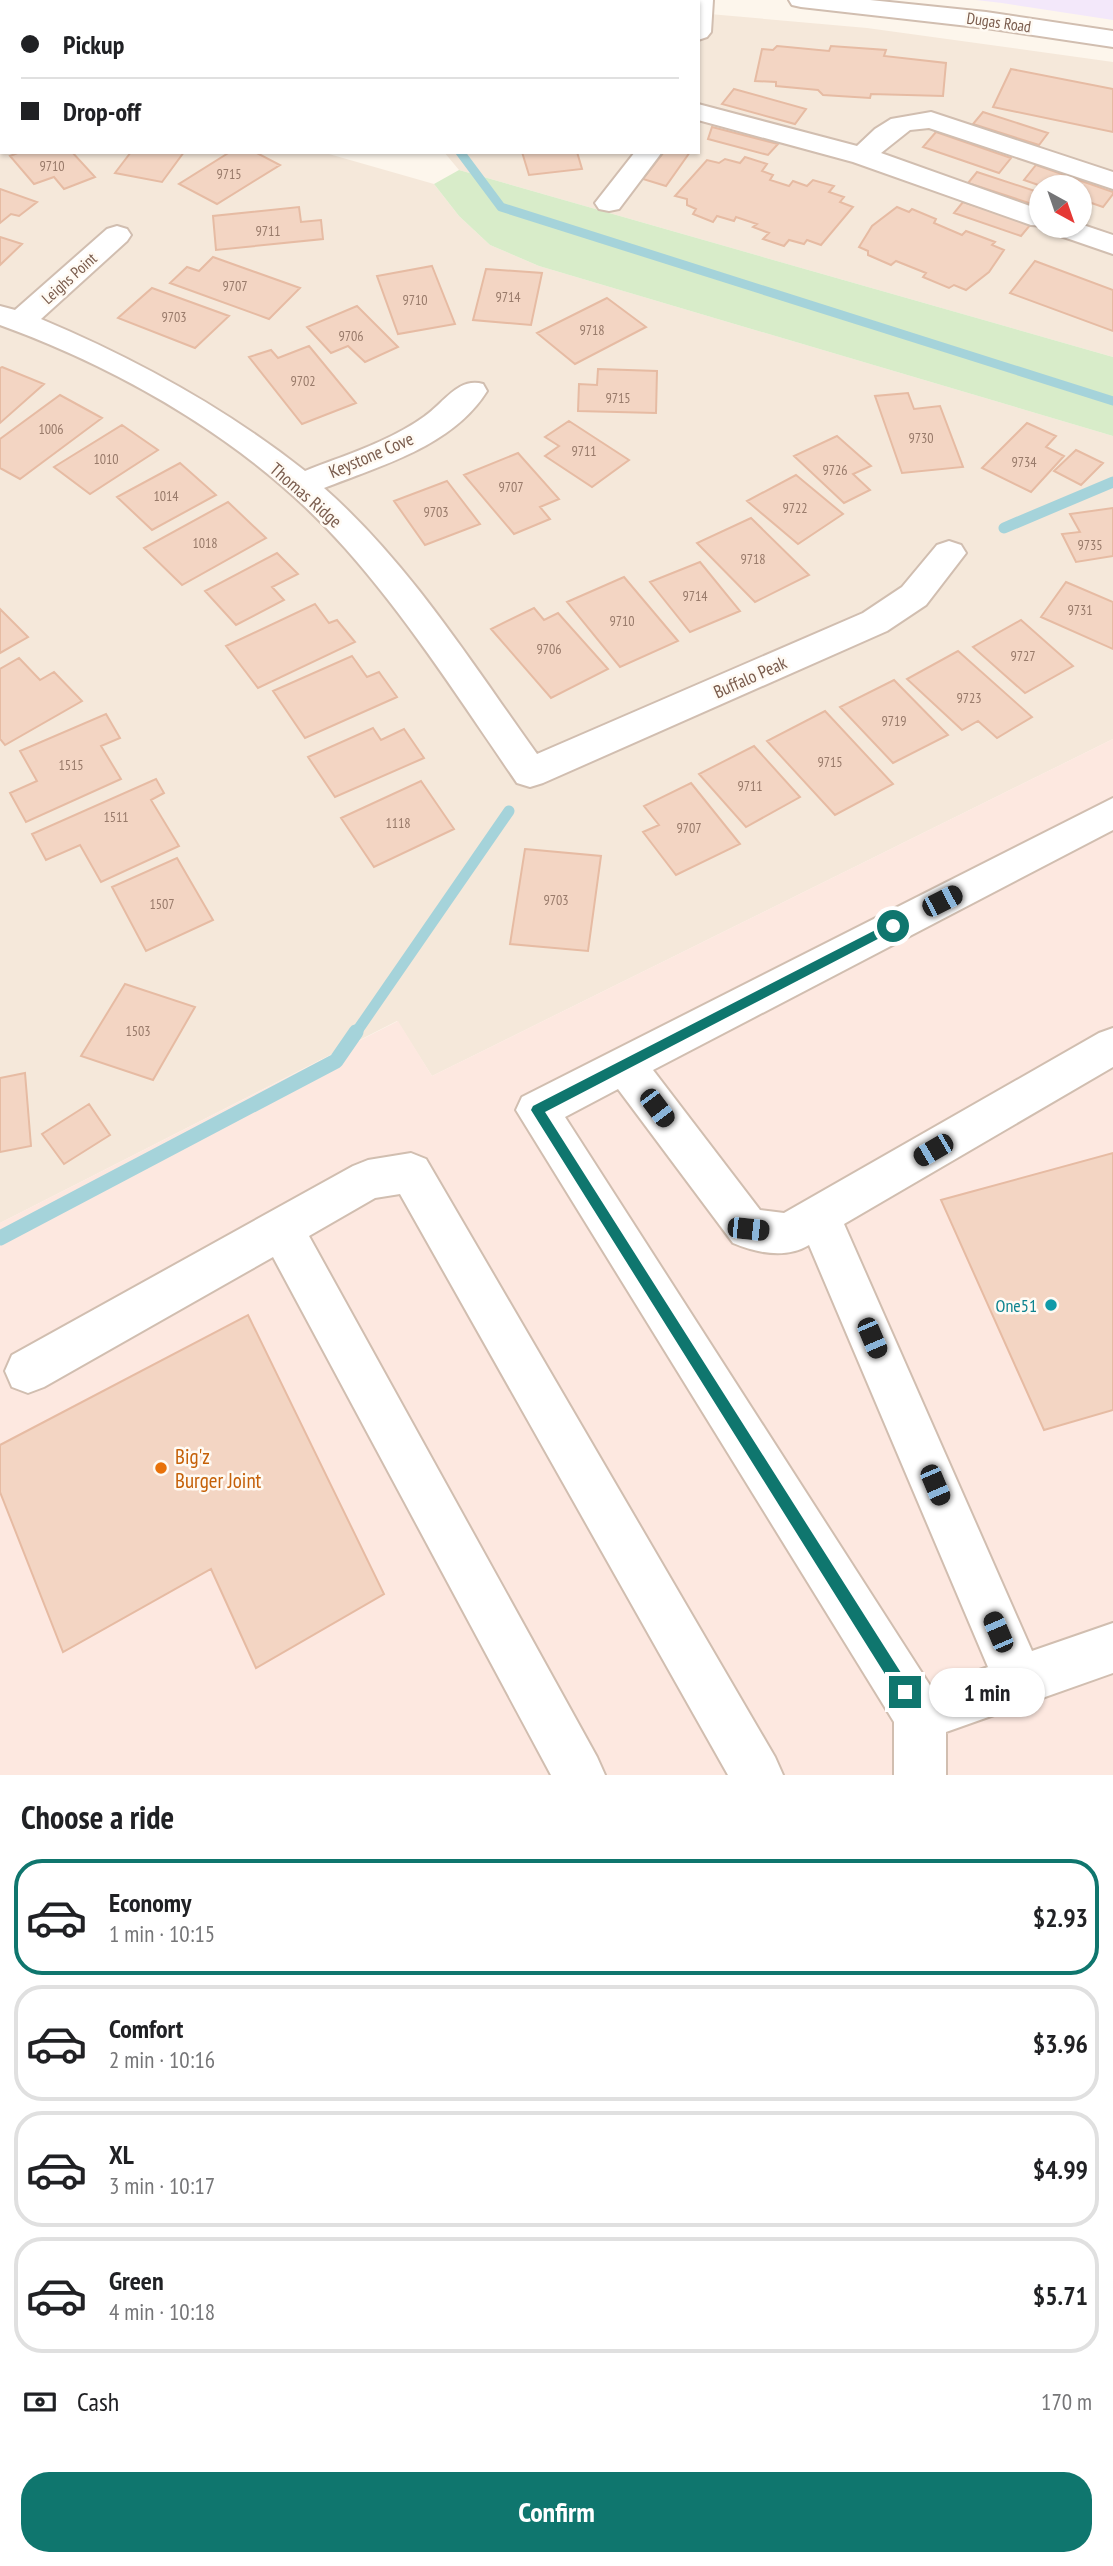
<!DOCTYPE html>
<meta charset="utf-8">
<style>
:root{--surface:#fff;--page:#f2f2f2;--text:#202124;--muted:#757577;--line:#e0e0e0;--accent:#0f766e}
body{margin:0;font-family:"PT Sans Narrow",sans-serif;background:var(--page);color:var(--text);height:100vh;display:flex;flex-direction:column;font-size:26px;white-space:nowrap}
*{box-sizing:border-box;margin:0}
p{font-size:23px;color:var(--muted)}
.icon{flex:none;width:38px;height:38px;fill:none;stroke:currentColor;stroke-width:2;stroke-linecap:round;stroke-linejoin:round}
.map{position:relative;height:1775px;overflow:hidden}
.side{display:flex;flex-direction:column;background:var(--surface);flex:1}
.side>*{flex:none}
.top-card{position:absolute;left:0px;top:0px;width:700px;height:154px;box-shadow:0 2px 5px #0004;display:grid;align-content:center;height:154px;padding:0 21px;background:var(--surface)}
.needle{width:46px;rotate:140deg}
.buttons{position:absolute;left:1029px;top:175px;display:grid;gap:14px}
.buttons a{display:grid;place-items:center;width:63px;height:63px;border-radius:50%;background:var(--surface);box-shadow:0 2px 5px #0004;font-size:35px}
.end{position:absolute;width:32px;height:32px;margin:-16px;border:9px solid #0f766e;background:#fff;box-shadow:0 0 0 4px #fff}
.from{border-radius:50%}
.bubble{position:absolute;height:49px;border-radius:24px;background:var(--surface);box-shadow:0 2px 5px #0004;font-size:23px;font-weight:600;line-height:49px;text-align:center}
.car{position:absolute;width:21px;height:42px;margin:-21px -10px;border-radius:9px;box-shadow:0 0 5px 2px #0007;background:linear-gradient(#222 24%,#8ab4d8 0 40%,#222 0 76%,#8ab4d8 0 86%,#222 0)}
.top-card b{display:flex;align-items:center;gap:24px;height:66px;font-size:26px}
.top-card b+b{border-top:2px solid var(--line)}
.top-card i{width:18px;height:18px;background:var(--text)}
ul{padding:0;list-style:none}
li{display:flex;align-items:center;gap:21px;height:116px;margin:0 14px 10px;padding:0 7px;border:4px solid var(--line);border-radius:28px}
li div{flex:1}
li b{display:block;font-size:26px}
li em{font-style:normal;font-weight:600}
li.selected{border-color:var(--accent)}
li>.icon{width:63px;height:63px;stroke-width:1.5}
h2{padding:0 21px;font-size:32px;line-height:84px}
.pay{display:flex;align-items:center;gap:18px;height:77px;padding:0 21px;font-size:26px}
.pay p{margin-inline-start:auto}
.cta{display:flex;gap:14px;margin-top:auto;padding:14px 21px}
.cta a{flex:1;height:80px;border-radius:28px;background:var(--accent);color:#fff;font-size:28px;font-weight:600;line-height:80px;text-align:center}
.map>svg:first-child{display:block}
.residential{fill:#f5e8da;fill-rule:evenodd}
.commercial{fill:#fde8e0}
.education{fill:#f3e8fa}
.green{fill:#d8ecc9}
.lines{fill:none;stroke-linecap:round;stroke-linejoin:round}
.stream-far2{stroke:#a5d3da;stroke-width:9}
.stream-far1{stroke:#a5d3da;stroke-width:11}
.stream{stroke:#a5d3da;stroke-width:15}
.building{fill:#f3d5c3;stroke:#e6bba3;stroke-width:2}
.minor-casing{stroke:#d1beb0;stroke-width:4}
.minor{fill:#fff;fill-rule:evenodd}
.route{fill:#0f766e}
.culture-dot{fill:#0f9aa8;stroke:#fffaf3;stroke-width:2.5}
.food-dot{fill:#e8710a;stroke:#fffaf3;stroke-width:2.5}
.labels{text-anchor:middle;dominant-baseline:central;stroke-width:5;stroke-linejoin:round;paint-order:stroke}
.number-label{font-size:14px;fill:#987a6a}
.far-street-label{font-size:16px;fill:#7a5c4d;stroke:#fffaf3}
.street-label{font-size:18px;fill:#7a5c4d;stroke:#fffaf3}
.culture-label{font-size:18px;fill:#0d838f;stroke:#fffaf3;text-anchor:end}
.near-food-label{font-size:21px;fill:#c56008;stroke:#fffaf3;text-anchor:start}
</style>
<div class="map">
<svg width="1113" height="1775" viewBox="0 0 1113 1775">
<rect width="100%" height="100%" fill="#fdf6ec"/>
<path class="residential" d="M698,13L867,28L1113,62V357L459,170L444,152H698ZM1041,187H1080V226H1041Z
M0,60L2,152H322L434,184L459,216L490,245L539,266L1113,436V739L432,1076L397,1021L0,1223Z"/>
<path class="commercial" d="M1113,739V1775H0V1223L398,1021L432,1076Z"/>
<path class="education" d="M976,0H1113V20L1002,3Z"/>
<path class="green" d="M459,170L1113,357V436L539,266L490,245L459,216L434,184Z"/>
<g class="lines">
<path class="stream-far2" d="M460,152L501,207L1113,401"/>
<path class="stream-far1" d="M1004,528L1113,482
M355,1034L509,811"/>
<path class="stream" d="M0,1238L336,1061L356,1032"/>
</g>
<path class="building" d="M777,46L829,51L831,46L886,50L884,56L946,63L943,96L871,94L870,98L823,95L818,90L776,86V82L755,81L762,49L773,50Z
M1011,69L1113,89V132L993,107Z
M734,89L806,109L795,124L722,104Z
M983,112L1048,133L1039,145L973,124Z
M712,127L778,144L768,155L708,139Z
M936,132L1011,158L999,173L923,147Z
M20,152H72L95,177L64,189L54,177L34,184L10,156Z
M131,152H184L162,182L115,173Z
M230,152H255L280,165L217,204L179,184Z
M522,152H577L582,169L529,175Z
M664,152H690L666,186L643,179Z
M745,157L767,164L762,171L773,175L770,180L789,186L793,181L807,186L813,180L834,186L829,192L844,197L840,202L853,207L821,245L807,240L804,244L789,240L784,246L763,239L769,233L753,227L757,224L736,217L734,221L717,216L713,222L693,214L696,209L687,205V199L675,196L707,160L719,163L725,159L740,163Z
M1036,165L1113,192V194L1103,207L1080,199V187H1044L1024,180Z
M977,172L1041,193V197L1035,205L968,183Z
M0,189L37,202L19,216L11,214L0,223Z
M963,202L1031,224L1021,236L954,213Z
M299,207L301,222L321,220L323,239L216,250L213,216Z
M897,207L909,212L912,209L936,219L934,223L962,235L966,231L995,242L992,245L1004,250L989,272L966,290L954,285L949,288L923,277L926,273L896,261L891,265L868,255V251L859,247L872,226Z
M0,237L22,244L0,265Z
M213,257L300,288L269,319L170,283L187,267L199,271Z
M1035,261L1113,290V331L1010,293Z
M432,266L455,324L398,334L377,276Z
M486,269L542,273L531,325L473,320Z
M152,288L229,316L195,348L118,318Z
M607,298L646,327L575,364L537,333Z
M357,306L398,347L365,362L348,346L331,353L307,327Z
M309,346L356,403L302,424L249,357L271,350L278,358Z
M2,367L44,384L0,423V368Z
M598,369L657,371L656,413L578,411L579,384L597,385Z
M908,393L914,409L940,406L963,467L902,473L875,396Z
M60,395L102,418L20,479L0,468V439Z
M569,421L629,460L592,487L545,456L559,446L545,437Z
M1027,423L1056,436L1046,447L1064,456L1031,492L982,468Z
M122,425L158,450L90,494L54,467Z
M837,436L871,466L853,474L870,490L844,503L794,456Z
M1076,450L1103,463L1081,485L1054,471Z
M518,453L559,499L540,507L550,519L514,534L464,475Z
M180,463L216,495L152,530L117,497Z
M796,475L843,514L798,544L747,501Z
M447,481L480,524L425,545L394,501Z
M228,502L266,538L182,585L144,548Z
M1113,508V556L1076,562L1062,534L1080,532L1070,514Z
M751,518L809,575L755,602L697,543Z
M277,553L298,574L272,587L284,600L236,625L205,591Z
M700,562L740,611L690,632L650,582Z
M624,577L678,641L620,667L567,602Z
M1066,582L1113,602V649L1041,617Z
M315,604L329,623L337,620L355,642L258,688L226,646Z
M534,608L544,620L558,613L608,669L551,698L491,629Z
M0,609L28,637L0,653Z
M1021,620L1073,666L1025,693L973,647Z
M958,651L1032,717L997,738L978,721L962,730L907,679Z
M352,656L367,677L379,672L397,697L305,738L273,691Z
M19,658L40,680L54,672L82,701L5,745L0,739V669Z
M894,680L948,735L893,763L840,707Z
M825,711L893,784L835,815L767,741Z
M106,714L120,738L101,746L121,779L26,822L10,793L37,781L20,751Z
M373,728L381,740L404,729L424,758L335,797L308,757Z
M754,746L800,797L746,827L699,774Z
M156,779L164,793L151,800L179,846L101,882L80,845L46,860L32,834Z
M421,781L454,829L374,867L341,818Z
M691,783L740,844L676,875L643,832L659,825L644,806Z
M525,849L601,856L588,951L510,944Z
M177,858L213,920L146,951L112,887Z
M125,984L195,1007L153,1080L81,1056Z
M25,1073L31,1146L0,1152V1078Z
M89,1104L110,1135L64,1164L42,1134Z
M1113,1153V1410L1044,1430L941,1200Z
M248,1315L384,1594L256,1668L211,1569L63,1652L0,1492V1445Z"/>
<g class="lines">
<g class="minor-casing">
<path id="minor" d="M689,0H713L711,32L707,37L698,40V2Z
M789,0H870L986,12L1113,31V47L986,28L801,7L792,5Z
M698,104L857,146L875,129L891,119L931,112L1113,172V189L929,128L910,130L881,153L1041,210V226L1080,224L1113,235V254L1049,232L1045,226L1031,225L853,162L698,120Z
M635,152H662L619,209L609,211L599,209L595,203Z
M117,226L127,229L131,235L127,241L41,319C136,359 224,407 305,471C345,455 389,442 425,416C444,403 458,377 483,384L487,391C453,446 380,466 324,488C409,563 471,662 537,754L863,613L902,587L937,545L949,541L961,545L966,553L926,605L887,631L543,783L530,787L517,783C462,703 409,620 345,548C255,446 127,371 0,325V306L15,310L107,229Z
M1113,798V830L653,1070L760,1210L784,1213L1099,1033L1113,1028V1067L844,1224L1032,1651L1113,1623V1673L946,1732V1775H894V1722L516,1110L522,1097ZM618,1089L733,1243C757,1253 786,1259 809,1245L988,1667L931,1687L565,1117Z
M411,1153L426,1159L775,1757L783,1775H728L400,1194L375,1198L309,1236L597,1757L605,1775H551L273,1257L44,1387L28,1393L12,1387L5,1371L12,1355L353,1166L368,1160Z"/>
</g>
<use href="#minor" class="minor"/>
</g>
<path class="route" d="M893,921L897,923V929L545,1112L910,1687L913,1692L910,1698L905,1700L900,1698L531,1110L533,1106Z"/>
<circle class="culture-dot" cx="1051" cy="1305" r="7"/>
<circle class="food-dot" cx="161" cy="1468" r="7"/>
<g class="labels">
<g class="number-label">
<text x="52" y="166">9710</text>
<text x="229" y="174">9715</text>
<text x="268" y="231">9711</text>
<text x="235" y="286">9707</text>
<text x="508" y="297">9714</text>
<text x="415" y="300">9710</text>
<text x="174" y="317">9703</text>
<text x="592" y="330">9718</text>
<text x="351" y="336">9706</text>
<text x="303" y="381">9702</text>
<text x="618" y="398">9715</text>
<text x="51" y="429">1006</text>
<text x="921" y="438">9730</text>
<text x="584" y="451">9711</text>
<text x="106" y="459">1010</text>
<text x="1024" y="462">9734</text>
<text x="835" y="470">9726</text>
<text x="511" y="487">9707</text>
<text x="166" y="496">1014</text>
<text x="795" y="508">9722</text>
<text x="436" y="512">9703</text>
<text x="205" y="543">1018</text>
<text x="1090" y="545">9735</text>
<text x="753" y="559">9718</text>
<text x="695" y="596">9714</text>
<text x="1080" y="610">9731</text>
<text x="622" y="621">9710</text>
<text x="549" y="649">9706</text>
<text x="1023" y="656">9727</text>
<text x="969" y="698">9723</text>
<text x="894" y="721">9719</text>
<text x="830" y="762">9715</text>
<text x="71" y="765">1515</text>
<text x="750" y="786">9711</text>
<text x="116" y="817">1511</text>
<text x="398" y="823">1118</text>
<text x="689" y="828">9707</text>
<text x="556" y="900">9703</text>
<text x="162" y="904">1507</text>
<text x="138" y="1031">1503</text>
</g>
<g class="far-street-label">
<text transform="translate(999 22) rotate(8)">Dugas Road</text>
<text transform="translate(69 278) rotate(-42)">Leighs Point</text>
</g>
<g class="street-label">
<text transform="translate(371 455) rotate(-23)">Keystone Cove</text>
<text transform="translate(306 495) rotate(41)">Thomas Ridge</text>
<text transform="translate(750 677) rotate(-24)">Buffalo Peak</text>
</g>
<g class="culture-label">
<text x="1037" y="1305">One51</text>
</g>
<g class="near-food-label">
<text x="175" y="1456">Big'z<tspan x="175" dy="24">Burger Joint</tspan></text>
</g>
</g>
</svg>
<div class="buttons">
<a><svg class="needle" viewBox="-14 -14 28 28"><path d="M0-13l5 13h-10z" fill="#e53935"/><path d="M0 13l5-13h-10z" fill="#757577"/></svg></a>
</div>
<i class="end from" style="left:893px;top:926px"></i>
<i class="end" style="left:905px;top:1692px"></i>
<div class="bubble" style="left:929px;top:1668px;width:116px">1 min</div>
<i class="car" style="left:942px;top:901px;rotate:63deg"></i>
<i class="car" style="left:657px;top:1108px;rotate:143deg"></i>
<i class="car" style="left:933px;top:1150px;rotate:240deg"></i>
<i class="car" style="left:748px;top:1229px;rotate:96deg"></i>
<i class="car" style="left:872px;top:1338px;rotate:157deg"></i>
<i class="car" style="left:935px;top:1485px;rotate:157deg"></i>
<i class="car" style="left:998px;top:1632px;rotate:337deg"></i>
<div class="top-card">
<b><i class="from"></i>Pickup</b>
<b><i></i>Drop-off</b>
</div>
</div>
<section class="side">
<h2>Choose a ride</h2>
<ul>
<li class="selected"><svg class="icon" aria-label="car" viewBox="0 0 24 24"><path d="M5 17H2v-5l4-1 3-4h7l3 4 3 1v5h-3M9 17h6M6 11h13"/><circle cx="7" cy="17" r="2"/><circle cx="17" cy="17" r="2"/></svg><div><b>Economy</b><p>1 min · 10:15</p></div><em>$2.93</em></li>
<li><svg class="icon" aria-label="car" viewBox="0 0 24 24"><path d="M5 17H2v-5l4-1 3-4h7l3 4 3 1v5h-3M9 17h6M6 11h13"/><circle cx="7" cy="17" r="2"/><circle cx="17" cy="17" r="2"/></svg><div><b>Comfort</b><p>2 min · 10:16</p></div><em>$3.96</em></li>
<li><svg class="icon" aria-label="car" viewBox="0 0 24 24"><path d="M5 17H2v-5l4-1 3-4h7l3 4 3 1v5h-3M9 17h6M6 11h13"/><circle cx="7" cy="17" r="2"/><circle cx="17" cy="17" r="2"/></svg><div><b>XL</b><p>3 min · 10:17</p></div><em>$4.99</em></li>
<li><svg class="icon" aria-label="car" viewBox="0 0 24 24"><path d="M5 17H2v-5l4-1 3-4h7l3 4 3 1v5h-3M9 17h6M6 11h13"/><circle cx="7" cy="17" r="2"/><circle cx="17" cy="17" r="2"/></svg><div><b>Green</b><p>4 min · 10:18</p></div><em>$5.71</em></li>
</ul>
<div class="pay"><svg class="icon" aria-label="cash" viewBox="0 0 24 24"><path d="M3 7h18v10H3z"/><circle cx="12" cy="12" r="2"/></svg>Cash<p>170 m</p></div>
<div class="cta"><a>Confirm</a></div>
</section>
